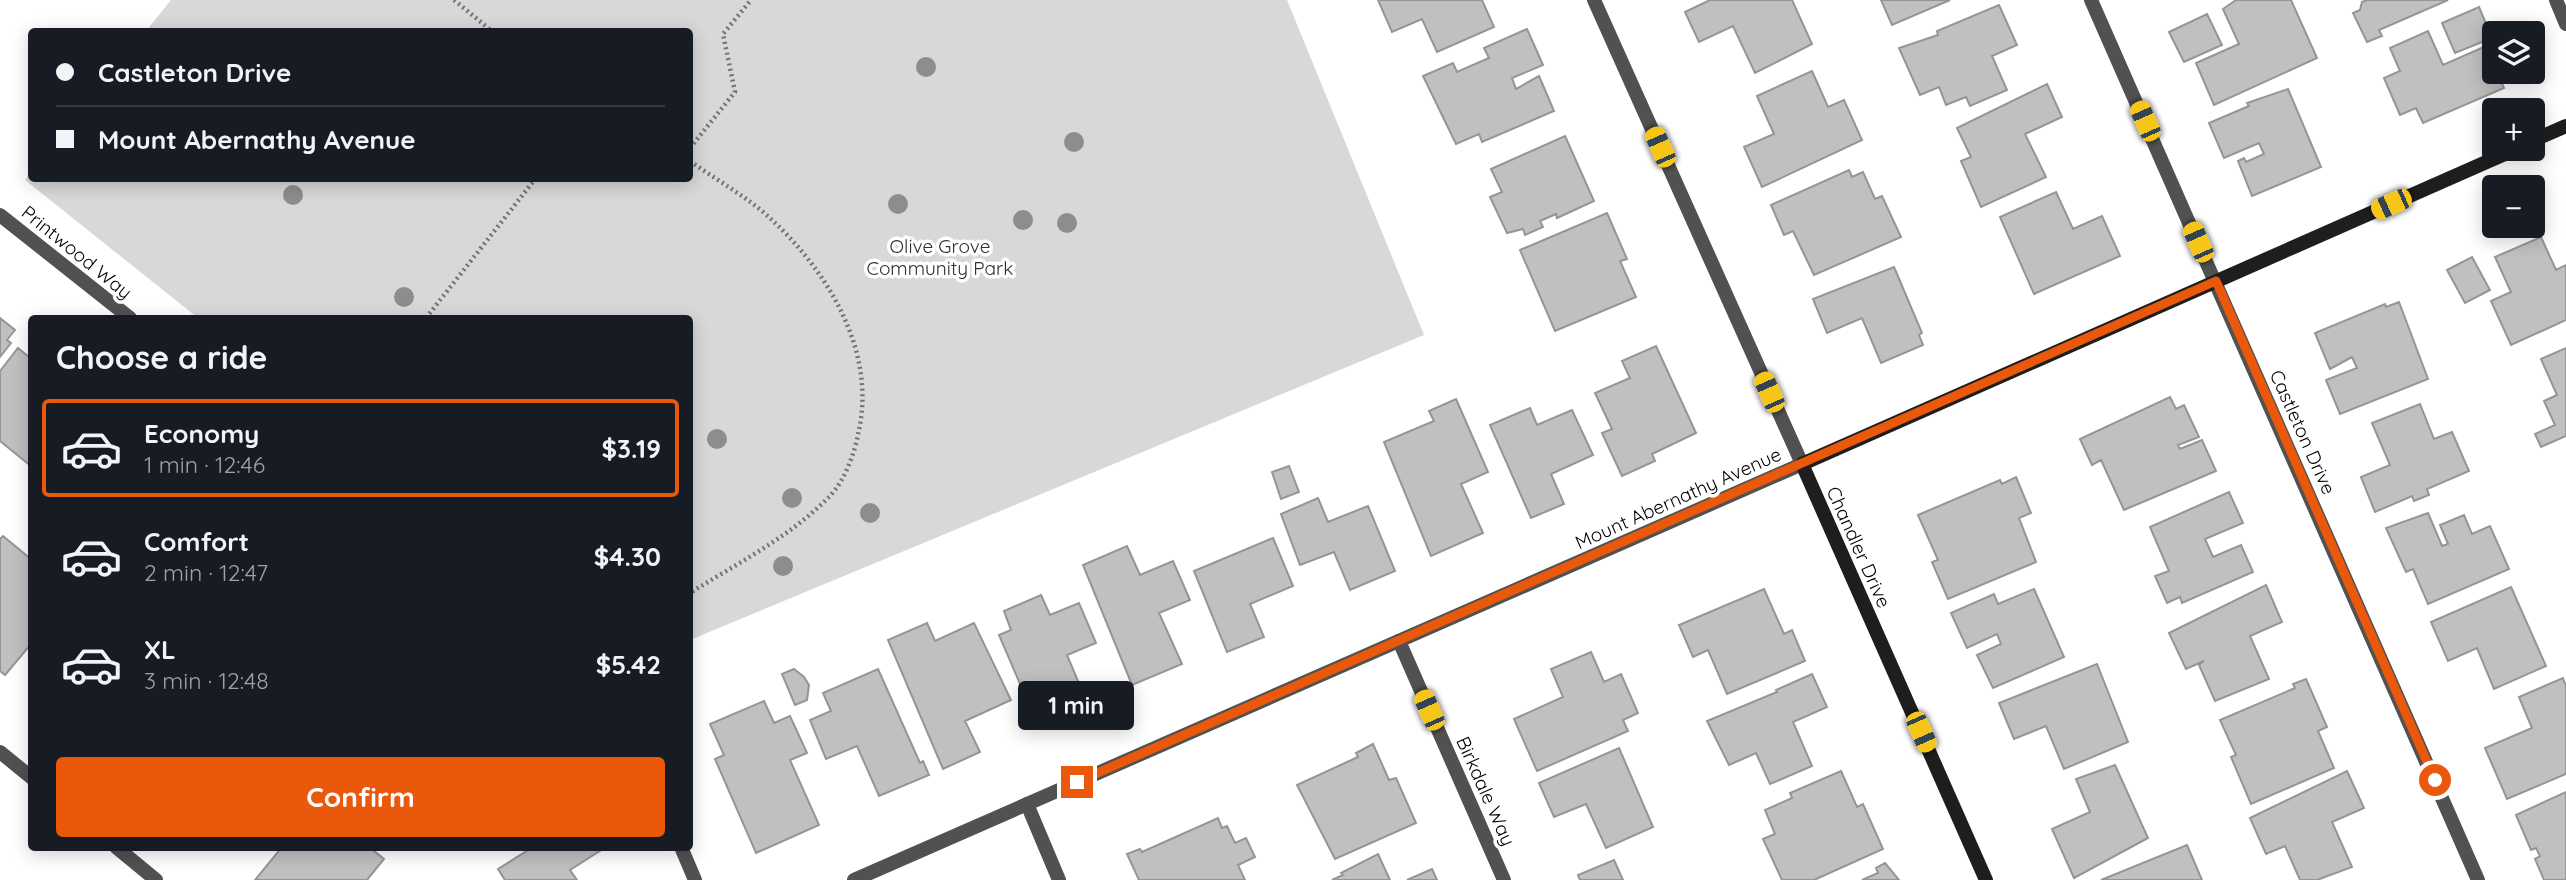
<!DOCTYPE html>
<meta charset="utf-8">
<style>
:root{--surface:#171b24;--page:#20242c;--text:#f1f3f6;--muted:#9ea1a6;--line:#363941;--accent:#ea580c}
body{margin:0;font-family:Quicksand,sans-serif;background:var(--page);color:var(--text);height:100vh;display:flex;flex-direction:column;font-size:26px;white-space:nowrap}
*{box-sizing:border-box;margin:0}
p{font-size:23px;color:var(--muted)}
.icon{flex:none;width:38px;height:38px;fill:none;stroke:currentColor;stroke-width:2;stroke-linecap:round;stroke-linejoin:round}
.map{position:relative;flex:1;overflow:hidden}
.panel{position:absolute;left:28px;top:315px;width:665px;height:536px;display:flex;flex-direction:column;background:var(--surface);border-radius:7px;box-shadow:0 4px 18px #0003}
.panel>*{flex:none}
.banner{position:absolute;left:28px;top:28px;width:665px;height:154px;border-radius:7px;box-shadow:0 4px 18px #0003;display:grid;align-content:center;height:154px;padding:0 28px;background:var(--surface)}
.controls{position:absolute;left:2482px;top:21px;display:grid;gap:14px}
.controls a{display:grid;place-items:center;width:63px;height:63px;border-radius:7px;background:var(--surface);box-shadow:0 4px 18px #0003;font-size:35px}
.end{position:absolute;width:32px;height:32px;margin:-16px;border:9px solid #ea580c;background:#fff;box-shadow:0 0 0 4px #fff}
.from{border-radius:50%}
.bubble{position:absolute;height:49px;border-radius:7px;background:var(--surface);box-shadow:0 4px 18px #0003;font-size:23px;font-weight:700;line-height:49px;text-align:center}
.car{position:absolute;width:21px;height:42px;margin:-21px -10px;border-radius:9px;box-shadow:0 0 5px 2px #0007;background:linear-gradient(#f5c518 24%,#345 0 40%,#f5c518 0 76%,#345 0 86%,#f5c518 0)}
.banner b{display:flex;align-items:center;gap:24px;height:66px;font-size:26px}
.banner b+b{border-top:2px solid var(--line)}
.banner i{width:18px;height:18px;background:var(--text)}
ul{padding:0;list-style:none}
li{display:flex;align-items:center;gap:21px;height:98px;margin:0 14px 10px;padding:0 14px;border:4px solid transparent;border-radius:7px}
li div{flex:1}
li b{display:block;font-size:26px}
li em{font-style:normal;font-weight:700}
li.on{border-color:var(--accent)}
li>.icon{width:63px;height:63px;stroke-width:1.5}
h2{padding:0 28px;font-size:32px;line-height:84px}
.primary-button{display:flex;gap:14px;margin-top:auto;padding:14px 28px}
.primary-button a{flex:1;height:80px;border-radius:7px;background:var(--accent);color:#fff;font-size:28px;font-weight:700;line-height:80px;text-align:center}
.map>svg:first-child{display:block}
.green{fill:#d8d8d8}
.building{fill:#c0c0c0;stroke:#959595;stroke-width:2}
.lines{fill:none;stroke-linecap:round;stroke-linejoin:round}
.path{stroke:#737373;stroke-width:4.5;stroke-dasharray:2 3.5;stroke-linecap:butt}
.minor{stroke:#515151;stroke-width:14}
.tertiary{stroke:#515151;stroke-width:14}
.secondary{stroke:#1e1e1e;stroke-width:14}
.tree{fill:#8d8d8d}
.route{stroke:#ea580c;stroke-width:9}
.labels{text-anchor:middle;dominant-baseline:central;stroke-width:7;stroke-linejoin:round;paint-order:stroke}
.park-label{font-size:19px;fill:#2f2f2f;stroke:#fff}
.street-label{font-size:19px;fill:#000;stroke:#fff}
</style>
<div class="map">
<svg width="2566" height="880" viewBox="0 0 2566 880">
<rect width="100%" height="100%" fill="#fff"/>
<path class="green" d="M171,0H1287L1424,335L690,640V318H198L25,180L31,172L32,178H690V32L146,31Z"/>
<path class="building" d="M1378,0H1482L1494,27L1437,52L1422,19L1392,32Z
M1710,0H1792L1812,44L1755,73L1733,26L1699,42L1685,12Z
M1881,0H1950L1892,25Z
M2236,0H2291L2317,58L2214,105L2196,63L2239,44L2223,9Z
M2367,0H2448L2379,30L2382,36L2367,42L2353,13L2360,10L2362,2Z
M1999,5L2017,45L1992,56L2007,90L1970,106L1966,97L1946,105L1939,87L1920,95L1899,48L1938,35L1937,31Z
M2479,7L2492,38L2455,53L2442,23Z
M2207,14L2222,45L2184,62L2169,32Z
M1527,29L1543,65L1512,78L1516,89L1539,76L1554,111L1482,142L1479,134L1456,144L1423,76L1453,63L1457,72L1489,58L1484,48Z
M2428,31L2443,65L2486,46L2494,72H2497L2504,88L2423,123L2416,108L2400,115L2384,78L2400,71L2390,48Z
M1812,71L1828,107L1844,100L1862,140L1762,187L1744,147L1774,134L1757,96Z
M2047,84L2062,117L2025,134L2046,177L1981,207L1961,161L1971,157L1957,128Z
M2288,89L2321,167L2252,196L2238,161L2244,158L2246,162L2264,154L2259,143L2224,158L2209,123L2249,106L2247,103Z
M1565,136L1594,201L1557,218L1556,214L1540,221L1543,227L1525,235L1523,229L1507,233L1490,197L1502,192L1491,169Z
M1849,170L1852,177L1863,172L1875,199L1882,196L1901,237L1814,275L1793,231L1784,235L1771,205Z
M2056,192L2073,229L2102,216L2120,256L2034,294L2000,217Z
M1607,213L1627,259L1620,261L1636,297L1555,331L1520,250Z
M2541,237L2556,270L2566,265V320L2511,345L2491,301L2511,292L2495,257Z
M2472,257L2490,290L2465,303L2447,270Z
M1894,267L1922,333L1919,335L1923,345L1881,363L1862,318L1827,333L1813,299Z
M2399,302L2428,379L2340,414L2326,380L2357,368L2352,357L2330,369L2315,333L2385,304L2386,307Z
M0,318L15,330L7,340L11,343L0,357Z
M1656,346L1696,433L1652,454L1655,461L1622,476L1602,433L1612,429L1595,393L1630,378L1622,361Z
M18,348L29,357L32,354V467L0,441V371Z
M2566,348V436L2541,447L2535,434L2555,425L2544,401L2557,395L2541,359Z
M2170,397L2176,409L2184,405L2199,437L2178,445L2180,449L2202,440L2216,471L2124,510L2101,460L2092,465L2080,439Z
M1456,399L1488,472L1461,484L1483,533L1431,556L1384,442L1434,421L1429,411Z
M2420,404L2434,439L2452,432L2469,471L2427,489L2429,495L2414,501L2412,496L2375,512L2361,477L2390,465L2372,423Z
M1530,408L1537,425L1572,410L1593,455L1551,474L1564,504L1531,518L1490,425Z
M1289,466L1299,492L1281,499L1272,472Z
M2016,477L2031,513L2019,518L2036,562L1948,599L1932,562L1938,560L1918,515L2000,480L2002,484Z
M2229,492L2243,523L2205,539L2213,557L2241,545L2253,572L2182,603L2180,597L2167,603L2155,576L2169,571L2150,527Z
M1318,498L1328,522L1368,506L1395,571L1350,590L1334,552L1300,565L1281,514Z
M2428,513L2442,546L2448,544L2440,525L2464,515L2472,534L2490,526L2509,569L2428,604L2413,569L2406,572L2386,528Z
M3,536L32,560V643L5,675L0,671V539Z
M1273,538L1293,586L1250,604L1264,637L1227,652L1194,571Z
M1127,546L1140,575L1173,561L1190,600L1159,613L1182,664L1132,685L1083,565Z
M2266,585L2282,622L2250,636L2269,679L2215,701L2199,665L2204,661L2186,669L2169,633Z
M2511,587L2546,666L2494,689L2477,648L2448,661L2431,622Z
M1764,589L1784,634L1792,630L1805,661L1727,694L1708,650L1693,657L1679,625Z
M2034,589L2064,657L1993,688L1977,655L2001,644L1997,634L1967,648L1951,613L1994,594L1998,604Z
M1041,595L1050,615L1079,603L1096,643L1067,655L1088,705L1038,726L999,635L1011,630L1004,611Z
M927,623L935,641L974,623L1011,700L965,721L980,752L943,769L888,640Z
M1591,652L1604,682L1621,674L1638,713L1623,720L1628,731L1537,771L1514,719L1563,697L1551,669Z
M2097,664L2128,742L2064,769L2046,726L2014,739L1999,703Z
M794,669L804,677L809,685L807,700L795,705L782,674Z
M878,669L920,763L923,761L929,775L879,796L857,746L826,759L810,720L831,711L823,693Z
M1812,674L1827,707L1793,722L1812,766L1770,784L1756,753L1729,765L1707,721L1777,692L1776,690Z
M2563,678L2566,686V774L2507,799L2485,748L2532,728L2519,697Z
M2306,679L2327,727L2318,731L2334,768L2251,804L2231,757L2236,755L2220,720L2295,688L2293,684Z
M764,701L774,723L790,716L807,753L790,760L819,825L756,853L715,759L724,755L710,724Z
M1373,744L1389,780L1396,778L1416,823L1335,859L1297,785L1358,757L1356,753Z
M1619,748L1653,827L1606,848L1586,804L1554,817L1539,783Z
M2115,765L2148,838L2074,878L2052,829L2090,812L2076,779Z
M1841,771L1857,807L1863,804L1883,849L1814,880H1782L1763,839L1775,834L1765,810L1792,798L1790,793Z
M2347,771L2364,808L2332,822L2352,867L2317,880H2300L2285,846L2266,854L2250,818Z
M2566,792V880H2544L2535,859L2540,856L2536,848L2531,850L2516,815Z
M1218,818L1222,828L1227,826L1235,843L1246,838L1255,857L1238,865L1245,880H1139L1127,854L1140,849L1142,852Z
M2187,845L2202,880H2101Z
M282,847H369L384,859L367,880H255Z
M533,847H602L603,849L570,870L577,880H505L498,869Z
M1378,854L1390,880H1332L1343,875L1341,873Z
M1614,860L1623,880H1580L1578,875Z
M1885,863L1899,880H1862L1878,873L1876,868Z
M1432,869L1437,880H1407Z"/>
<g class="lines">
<path class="path" d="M454,0L493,32
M690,148L735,92L723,34L751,0
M690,161C716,180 748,197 772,220C828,272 876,351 859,430C855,452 845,481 829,497C790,537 736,564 690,593
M426,318L536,178"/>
<path class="minor" d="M2091,0L2478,880
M2556,0L2566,24
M1399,641L1504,880
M0,752L32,778
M1027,804L1059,880
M116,847L156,880"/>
<path class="tertiary" d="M0,215L130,318
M681,847L695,880
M854,880L1802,464L1594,0"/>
<path class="secondary" d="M2532,141L2566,126
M1986,880L1802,464L2516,149"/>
</g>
<g class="tree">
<circle cx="926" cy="67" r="10"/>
<circle cx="1074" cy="142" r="10"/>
<circle cx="293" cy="195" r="10"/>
<circle cx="898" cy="204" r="10"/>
<circle cx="1023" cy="220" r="10"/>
<circle cx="1067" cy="223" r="10"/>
<circle cx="404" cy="297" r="10"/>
<circle cx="717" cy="439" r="10"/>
<circle cx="792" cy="498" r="10"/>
<circle cx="870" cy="513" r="10"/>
<circle cx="783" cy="566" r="10"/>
</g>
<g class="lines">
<path class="route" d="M1077,782L2216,281L2435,780"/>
</g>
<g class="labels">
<g class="park-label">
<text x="940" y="246">Olive Grove<tspan x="940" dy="22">Community Park</tspan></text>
</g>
<g class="street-label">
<text transform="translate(77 252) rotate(39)">Printwood Way</text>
<text transform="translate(2303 432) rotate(66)">Castleton Drive</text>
<text transform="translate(1678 498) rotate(-24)">Mount Abernathy Avenue</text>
<text transform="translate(1859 547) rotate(66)">Chandler Drive</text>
<text transform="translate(1486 791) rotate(66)">Birkdale Way</text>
</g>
</g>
</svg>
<div class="controls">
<a><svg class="icon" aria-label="layers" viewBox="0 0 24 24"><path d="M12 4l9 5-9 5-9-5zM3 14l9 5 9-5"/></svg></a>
<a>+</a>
<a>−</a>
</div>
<i class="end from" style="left:2435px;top:780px"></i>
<i class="end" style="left:1077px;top:782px"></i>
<div class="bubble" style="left:1018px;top:681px;width:116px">1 min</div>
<i class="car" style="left:2145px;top:121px;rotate:336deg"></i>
<i class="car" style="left:1660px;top:147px;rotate:336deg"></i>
<i class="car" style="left:2391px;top:204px;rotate:246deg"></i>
<i class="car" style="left:2198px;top:242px;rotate:336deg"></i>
<i class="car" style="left:1769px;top:392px;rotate:336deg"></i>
<i class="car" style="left:1429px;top:710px;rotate:336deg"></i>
<i class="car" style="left:1921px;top:732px;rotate:156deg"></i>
<div class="banner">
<b><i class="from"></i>Castleton Drive</b>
<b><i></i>Mount Abernathy Avenue</b>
</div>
<section class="panel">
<h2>Choose a ride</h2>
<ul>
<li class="on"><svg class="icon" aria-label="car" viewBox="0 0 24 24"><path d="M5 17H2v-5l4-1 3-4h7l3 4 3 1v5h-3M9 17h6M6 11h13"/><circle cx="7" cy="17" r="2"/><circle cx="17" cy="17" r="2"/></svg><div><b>Economy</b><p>1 min · 12:46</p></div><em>$3.19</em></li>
<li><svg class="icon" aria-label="car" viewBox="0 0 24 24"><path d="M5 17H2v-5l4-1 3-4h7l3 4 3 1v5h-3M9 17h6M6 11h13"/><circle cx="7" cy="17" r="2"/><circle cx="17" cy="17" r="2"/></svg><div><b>Comfort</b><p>2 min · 12:47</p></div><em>$4.30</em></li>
<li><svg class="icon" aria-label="car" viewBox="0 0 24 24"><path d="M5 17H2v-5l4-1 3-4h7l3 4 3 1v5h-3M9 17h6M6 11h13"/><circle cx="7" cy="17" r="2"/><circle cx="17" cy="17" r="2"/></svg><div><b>XL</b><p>3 min · 12:48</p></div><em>$5.42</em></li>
</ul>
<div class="primary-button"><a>Confirm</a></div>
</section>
</div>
